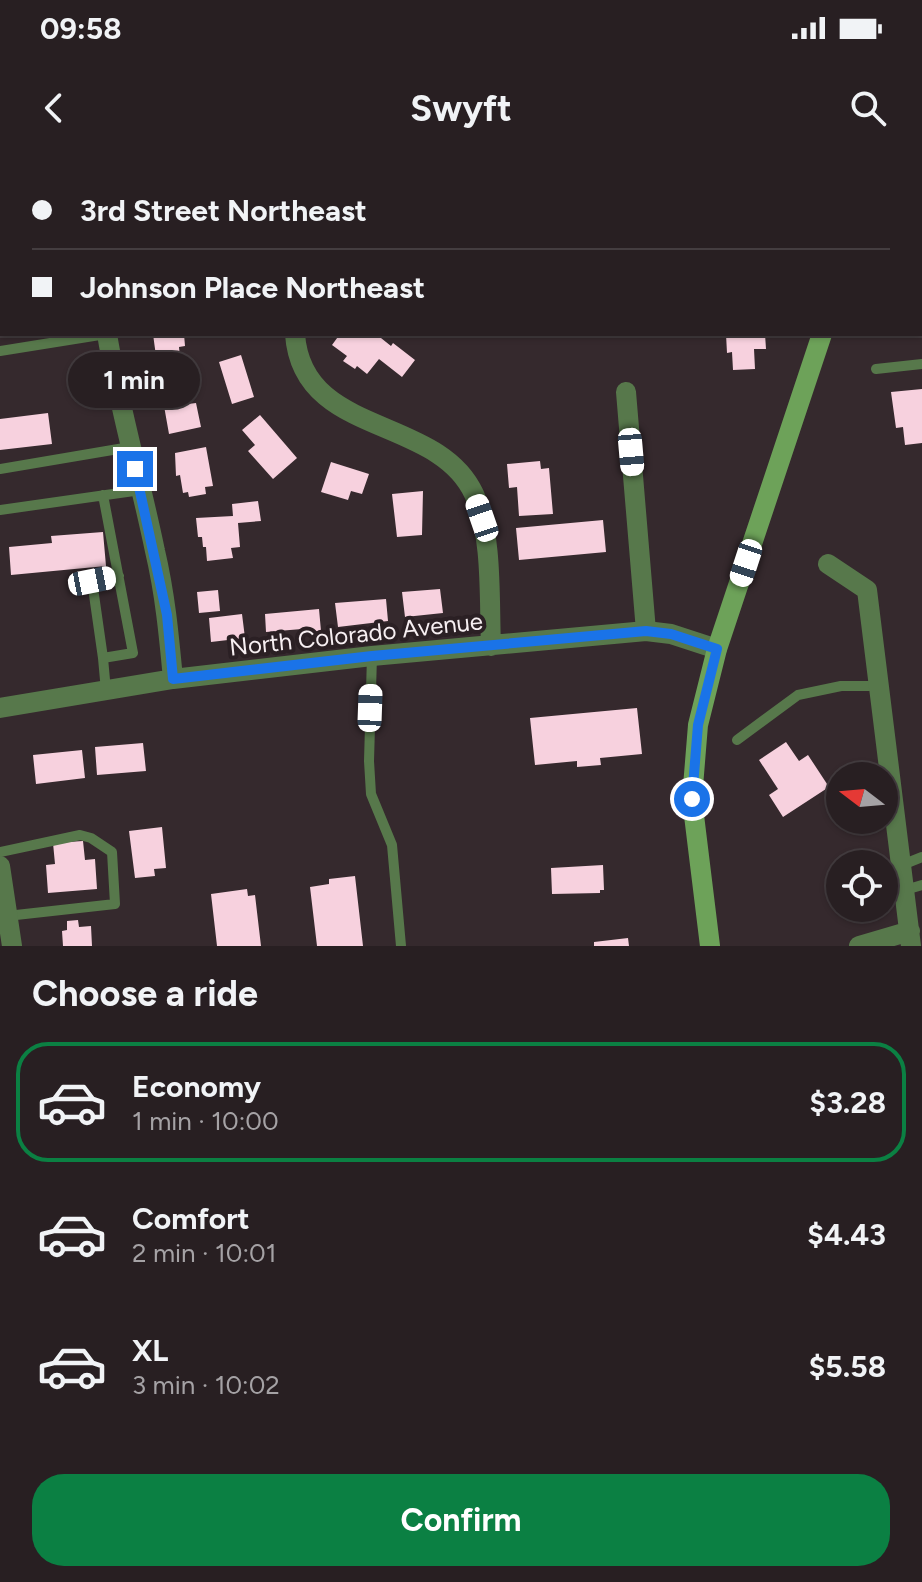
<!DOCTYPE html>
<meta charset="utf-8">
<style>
:root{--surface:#281f22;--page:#342c2f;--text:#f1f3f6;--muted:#a5a2a5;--line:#443d40;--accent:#0b8043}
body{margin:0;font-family:Figtree,sans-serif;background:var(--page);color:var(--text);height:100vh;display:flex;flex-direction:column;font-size:30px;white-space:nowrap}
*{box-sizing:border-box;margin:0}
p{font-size:26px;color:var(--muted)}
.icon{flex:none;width:44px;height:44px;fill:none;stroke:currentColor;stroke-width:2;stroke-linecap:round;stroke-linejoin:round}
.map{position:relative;height:786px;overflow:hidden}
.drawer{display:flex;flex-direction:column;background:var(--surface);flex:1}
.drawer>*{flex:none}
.top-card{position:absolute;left:0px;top:0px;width:922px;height:176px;box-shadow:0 2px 6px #0004,0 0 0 2px var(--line);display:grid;align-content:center;height:176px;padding:0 32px;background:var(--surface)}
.needle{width:52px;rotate:286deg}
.buttons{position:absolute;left:826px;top:602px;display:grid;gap:16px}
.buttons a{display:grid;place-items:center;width:72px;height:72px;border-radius:50%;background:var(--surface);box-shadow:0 2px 6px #0004,0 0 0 2px var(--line);font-size:40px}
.end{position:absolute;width:36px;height:36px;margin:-18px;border:10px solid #1a73e8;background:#fff;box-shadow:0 0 0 4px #fff}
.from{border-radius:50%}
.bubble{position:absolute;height:56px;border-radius:28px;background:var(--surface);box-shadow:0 2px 6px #0004,0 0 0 2px var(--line);font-size:26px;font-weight:700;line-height:56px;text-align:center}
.car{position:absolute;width:24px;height:48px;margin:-24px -12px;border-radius:10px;box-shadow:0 0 6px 2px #0007;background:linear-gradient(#fff 24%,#345 0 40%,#fff 0 76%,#345 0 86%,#fff 0)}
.top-card b{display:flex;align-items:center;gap:28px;height:76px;font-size:30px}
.top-card b+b{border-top:2px solid var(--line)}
.top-card i{width:20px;height:20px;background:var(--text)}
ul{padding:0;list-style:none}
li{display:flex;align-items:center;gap:24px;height:120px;margin:0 16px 12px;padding:0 16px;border:4px solid transparent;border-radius:32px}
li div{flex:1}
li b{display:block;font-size:30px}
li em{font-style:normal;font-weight:700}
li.selected{border-color:var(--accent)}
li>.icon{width:72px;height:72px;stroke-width:1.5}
h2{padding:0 32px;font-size:36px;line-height:96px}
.action{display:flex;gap:16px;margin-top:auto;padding:16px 32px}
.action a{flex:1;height:92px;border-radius:32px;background:var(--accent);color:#fff;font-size:32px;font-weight:700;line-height:92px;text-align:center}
.status{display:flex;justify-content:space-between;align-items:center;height:56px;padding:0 40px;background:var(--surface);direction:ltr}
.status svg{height:22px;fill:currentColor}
header{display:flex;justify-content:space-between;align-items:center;height:104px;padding:0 32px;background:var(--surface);font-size:36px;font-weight:700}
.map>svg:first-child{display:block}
.building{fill:#f7d1de}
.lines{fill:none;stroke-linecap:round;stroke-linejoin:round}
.service{stroke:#57784b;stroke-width:10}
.minor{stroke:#57784b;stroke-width:20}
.tertiary{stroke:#57784b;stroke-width:20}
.secondary{stroke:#6da259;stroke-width:20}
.route{stroke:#1a73e8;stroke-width:10}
.labels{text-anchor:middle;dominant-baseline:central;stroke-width:8;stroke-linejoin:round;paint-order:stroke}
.street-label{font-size:24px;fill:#f7eff2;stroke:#2b2024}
</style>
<div class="status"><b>09:58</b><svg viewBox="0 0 49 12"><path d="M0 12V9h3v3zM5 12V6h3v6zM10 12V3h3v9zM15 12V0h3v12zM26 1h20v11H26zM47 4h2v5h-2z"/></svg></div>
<header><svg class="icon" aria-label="back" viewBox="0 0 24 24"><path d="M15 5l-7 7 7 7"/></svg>Swyft<svg class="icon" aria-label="search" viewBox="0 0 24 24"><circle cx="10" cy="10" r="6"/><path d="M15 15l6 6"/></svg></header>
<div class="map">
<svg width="922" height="786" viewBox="0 0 922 786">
<rect width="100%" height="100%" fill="#35292d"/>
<path class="building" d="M153,174H184L185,186L179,187L181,209L158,211Z
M340,174H376L391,186L393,183L415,200L402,217L379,199L367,214L357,206L355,209L343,201L347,196L332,185Z
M726,174H765L766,189H754L755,209L733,210L732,192L727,193Z
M241,195L254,237L232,244L219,202Z
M184,224L188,244L196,243L201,267L169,274L161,229Z
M922,229V283L905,285L903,267L896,268L891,232Z
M48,253L52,284L0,290V259Z
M260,255L297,298L273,319L248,291L255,285L242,270Z
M206,287L213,326L205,327L206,334L189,337L188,332L183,333L180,315L176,316L175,293Z
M540,301L541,309L549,308L553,354L519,356L517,327L509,328L507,304Z
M331,302L369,314L362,334L351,331L348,340L321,332Z
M423,331L422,375L397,377L392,334Z
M258,341L261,361L238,363L240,387L231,388L233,398L207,401L206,387H203L202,377H198L196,358L233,356L232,344Z
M603,360L606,392L519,400L516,368Z
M103,372L106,406L11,415L9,387L52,383L51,376Z
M440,429L443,453L405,457L402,432Z
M218,430L220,451L199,453L197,432Z
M386,439L388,461L338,467L335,443Z
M319,449L321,471L302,472V469L266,472L265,454Z
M242,454L245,478L211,482L209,458Z
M637,548L642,594L600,598L601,605L577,607V601L535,605L530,558Z
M786,582L799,601L808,595L829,627L783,657L769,635L778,629L759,600Z
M143,583L146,611L97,615L95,587Z
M82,590L85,618L36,624L33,595Z
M162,667L166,708L154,709L155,716L135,718L129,671Z
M83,681L85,700L95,699L97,729L48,733L46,705L55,704L53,683Z
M603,705L604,730H600V733L552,734L551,708Z
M355,716L363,786H317L310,727L329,724V719Z
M247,729L248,736L255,735L261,786H217L211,734Z
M78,760L79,767L91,766L92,786H63L62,771L67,770V761Z
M628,778L629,786H594V782Z"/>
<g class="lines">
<path class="service" d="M434,2V0
M0,121H2
M0,191L106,174
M876,209L922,204
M0,309L130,287
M103,335L133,493L103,498L106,531
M0,350L141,330
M372,496L369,601L371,634L392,685L401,786
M103,498L92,421L119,416
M737,580L798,535L841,526H879
M0,692L80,675L91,678L112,692L115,744L7,756
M902,705L922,697
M905,730L922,725"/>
<path class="minor" d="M335,2L336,0
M107,174C119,247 140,318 155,391C165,433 169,476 173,519
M295,174C302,278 437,254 474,334C493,376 489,440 491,486
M626,232L646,471
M828,404L867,430L911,786
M0,548L173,519L372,496L646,471L671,474L717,489
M859,786L910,771"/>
<path class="tertiary" d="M9,2L10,0
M880,2L881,0
M0,23L2,18
M0,706L12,786"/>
<path class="secondary" d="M462,0L469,2
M920,134L922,135
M710,786L692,639L698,565L717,489L822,174"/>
</g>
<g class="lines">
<path class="route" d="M135,309L167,455L173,519L372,496L646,471L671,474L717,489L698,565L692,639"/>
</g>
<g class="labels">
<g class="street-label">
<text transform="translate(356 474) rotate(-6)">North Colorado Avenue</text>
</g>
</g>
</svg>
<div class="buttons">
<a><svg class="needle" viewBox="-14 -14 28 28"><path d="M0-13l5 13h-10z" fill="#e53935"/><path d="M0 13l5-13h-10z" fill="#a5a2a5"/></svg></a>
<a><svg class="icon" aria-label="locate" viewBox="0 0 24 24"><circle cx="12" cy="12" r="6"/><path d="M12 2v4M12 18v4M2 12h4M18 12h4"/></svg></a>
</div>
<i class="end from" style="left:692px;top:639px"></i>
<i class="end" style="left:135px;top:309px"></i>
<div class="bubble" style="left:68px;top:192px;width:132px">1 min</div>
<i class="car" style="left:631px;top:292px;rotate:175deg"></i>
<i class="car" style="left:482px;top:358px;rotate:341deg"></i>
<i class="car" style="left:746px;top:403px;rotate:198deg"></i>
<i class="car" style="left:92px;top:421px;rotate:79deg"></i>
<i class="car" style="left:370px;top:548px;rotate:2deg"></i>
<div class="top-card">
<b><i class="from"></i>3rd Street Northeast</b>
<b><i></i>Johnson Place Northeast</b>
</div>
</div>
<section class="drawer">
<h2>Choose a ride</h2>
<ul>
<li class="selected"><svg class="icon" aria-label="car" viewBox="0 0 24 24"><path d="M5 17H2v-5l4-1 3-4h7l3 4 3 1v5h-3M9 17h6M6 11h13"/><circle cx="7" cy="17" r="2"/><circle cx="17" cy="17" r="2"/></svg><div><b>Economy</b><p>1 min · 10:00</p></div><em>$3.28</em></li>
<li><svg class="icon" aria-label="car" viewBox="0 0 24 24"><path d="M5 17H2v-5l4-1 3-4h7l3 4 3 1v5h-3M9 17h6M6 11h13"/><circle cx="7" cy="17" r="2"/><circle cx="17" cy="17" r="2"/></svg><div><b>Comfort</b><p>2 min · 10:01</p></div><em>$4.43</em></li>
<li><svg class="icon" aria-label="car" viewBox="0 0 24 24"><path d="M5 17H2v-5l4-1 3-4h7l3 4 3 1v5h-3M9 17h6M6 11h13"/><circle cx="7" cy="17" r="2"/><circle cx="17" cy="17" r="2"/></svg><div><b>XL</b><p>3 min · 10:02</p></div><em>$5.58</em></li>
</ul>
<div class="action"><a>Confirm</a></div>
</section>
